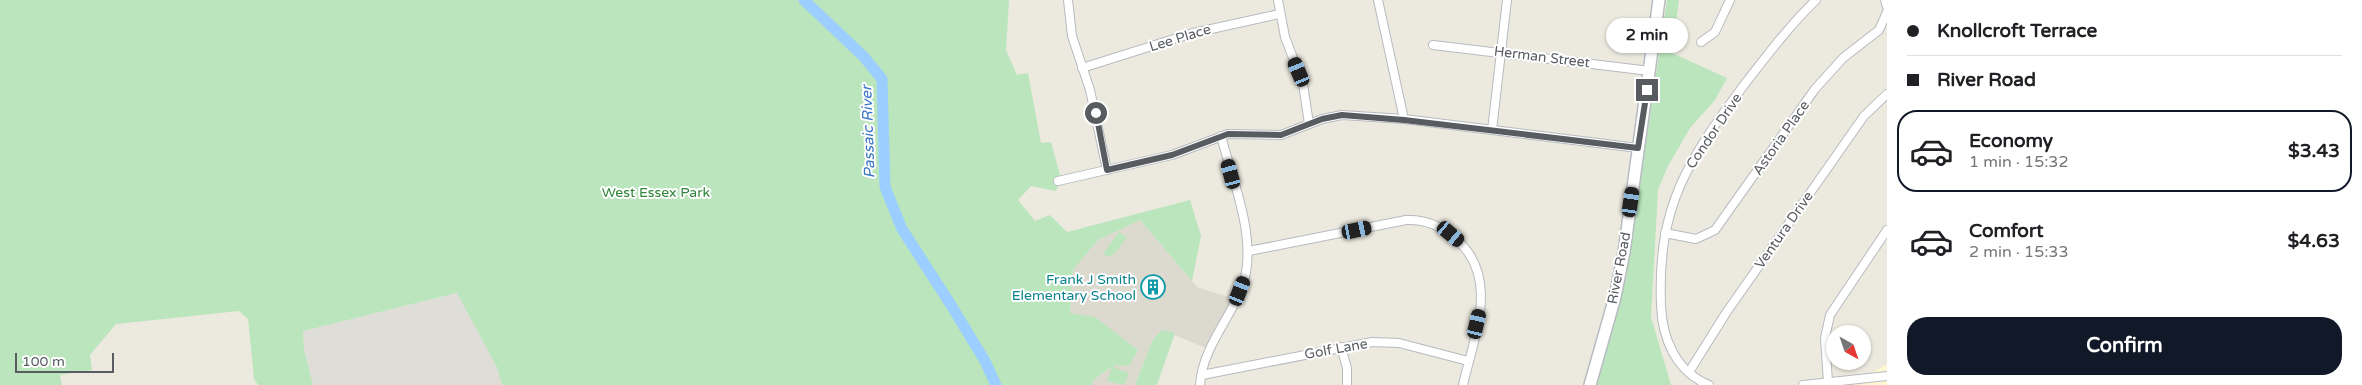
<!DOCTYPE html>
<meta charset="utf-8">
<style>
:root{--surface:#fff;--page:#f2f2f2;--text:#202124;--muted:#757577;--line:#e0e0e0;--accent:#111827}
body{margin:0;font-family:"Varela Round",sans-serif;background:var(--page);color:var(--text);height:100vh;display:flex;flex-direction:column;font-size:19px;white-space:nowrap}
*{box-sizing:border-box;margin:0}
p{font-size:16px;color:var(--muted)}
.icon{flex:none;width:28px;height:28px;fill:none;stroke:currentColor;stroke-width:2;stroke-linecap:round;stroke-linejoin:round}
.map{position:relative;flex:1;overflow:hidden}
.drawer{display:flex;flex-direction:column;background:var(--surface);width:475px}
.drawer>*{flex:none}
.guide{display:grid;align-content:center;height:110px;padding:0 20px;background:var(--surface)}
.needle{width:32px;rotate:140deg}
.buttons{position:absolute;left:1826px;top:325px;display:grid;gap:10px}
.buttons a{display:grid;place-items:center;width:45px;height:45px;border-radius:50%;background:var(--surface);box-shadow:0 1px 4px #0004;font-size:25px}
.scale{position:absolute;left:15px;bottom:12px;width:99px;box-sizing:border-box;padding-left:5px;border:2px solid #585c61;border-top:0;font-size:14px;line-height:18px;white-space:nowrap;color:#585c61;-webkit-text-stroke:4px #fff;paint-order:stroke}
.end{position:absolute;width:22px;height:22px;margin:-11px;border:6px solid #585c61;background:#fff;box-shadow:0 0 0 2px #fff}
.from{border-radius:50%}
.bubble{position:absolute;height:35px;border-radius:18px;background:var(--surface);box-shadow:0 1px 4px #0004;font-size:16px;font-weight:700;line-height:35px;text-align:center}
.car{position:absolute;width:15px;height:30px;margin:-15px -8px;border-radius:6px;box-shadow:0 0 4px 1px #0007;background:linear-gradient(#222 24%,#8ab4d8 0 40%,#222 0 76%,#8ab4d8 0 86%,#222 0)}
.guide b{display:flex;align-items:center;gap:18px;height:48px;font-size:19px}
.guide b+b{border-top:1px solid var(--line)}
.guide i{width:12px;height:12px;background:var(--text)}
ul{padding:0;list-style:none}
li{display:flex;align-items:center;gap:15px;height:82px;margin:0 10px 8px;padding:0 10px;border:2px solid transparent;border-radius:20px}
li div{flex:1}
li b{display:block;font-size:19px}
li em{font-style:normal;font-weight:700}
li.selected{border-color:var(--accent)}
li>.icon{width:45px;height:45px;stroke-width:1.5}
.primary-button{display:flex;gap:10px;margin-top:auto;padding:10px 20px}
.primary-button a{flex:1;height:58px;border-radius:20px;background:var(--accent);color:#fff;font-size:20px;font-weight:700;line-height:58px;text-align:center}
main{display:flex;flex:1;min-height:0}
.map>svg:first-child{display:block}
.commercial{fill:#fff7d1}
.industrial{fill:#dfddd7}
.education{fill:#dcd9ce}
.green{fill:#bae5bd}
.lines{fill:none;stroke-linecap:round;stroke-linejoin:round}
.river{stroke:#9cceff;stroke-width:11}
.street-casing{stroke:#b7babf;stroke-width:10}
.secondary-casing{stroke:#b8bbc2;stroke-width:14}
.street{stroke:#fff;stroke-width:8}
.secondary{stroke:#fff;stroke-width:11}
.route{stroke:#585c61;stroke-width:6}
.labels{text-anchor:middle;dominant-baseline:central;stroke-width:4;stroke-linejoin:round;paint-order:stroke}
.street-label{font-size:14px;fill:#585c61;stroke:#fff}
.park-label{font-size:14px;fill:#32863b;stroke:#fff}
.culture-label{font-size:14px;fill:#0d838f;stroke:#fff;text-anchor:end}
.water-label{font-size:15px;font-style:italic;fill:#3c77c5;stroke:#fff}
</style>
<main>
<div class="map">
<svg width="1887" height="385" viewBox="0 0 1887 385">
<rect width="100%" height="100%" fill="#eceadf"/>
<path class="commercial" d="M1887,364V385H1851Z"/>
<path class="industrial" d="M458,293L498,369L502,385H313L305,358L303,331Z"/>
<path class="education" d="M1140,220L1197,287L1231,298L1219,326L1206,348L1162,330L1153,339L1135,385H1092L1093,380L1116,365L1070,313L1073,270L1098,240Z"/>
<path class="green" d="M0,0H1009L1006,50L1017,75L1028,73L1041,143L1051,142L1061,179L1056,191L1031,186L1018,200L1035,221L1050,215L1067,232L1190,200L1201,236L1192,281L1140,220L1098,240L1073,270L1070,313L1095,317L1138,350L1129,366L1116,365L1113,367L1129,373L1124,385L1107,381L1112,367L1093,380L1092,385H502L497,367L457,293L303,331L304,350L313,385H258L254,379L248,319L239,311L116,324L90,355L92,370L60,375L62,385H0Z
M1667,0H1679L1672,53L1727,78L1715,100L1690,128L1668,166L1658,190L1651,317L1671,385H1597L1626,278Z
M1119,232L1127,238L1116,252L1109,257L1103,254Z
M1162,330L1175,333L1157,385H1135L1153,339Z"/>
<g class="lines">
<path class="river" d="M804,0L864,57L882,79L885,187L902,229L951,305L985,361L996,385"/>
<g class="street-casing">
<path id="street" d="M1068,0L1072,36L1090,90L1107,170
M1278,0L1285,37L1303,84L1309,124
M1378,0L1404,119
M1885,0L1887,7
M1701,42L1715,32L1730,0
M1433,45L1650,71
M1082,68L1193,33L1279,14
M1492,130L1507,0
M1058,181L1172,155L1228,134L1281,135L1322,119L1342,115L1404,119L1638,148
M1665,233L1696,239L1715,230L1815,89L1843,58L1879,30L1887,12
M1249,251L1406,220C1425,219 1440,225 1455,238C1501,277 1474,336 1463,385
M1341,347L1347,368V385
M1689,372L1726,313L1864,116L1887,94
M1202,375L1372,342L1399,343L1468,361
M1828,382L1825,338L1830,315L1887,230
M1200,385C1202,350 1228,321 1241,290C1260,244 1233,182 1221,136
M1709,385C1676,372 1662,338 1661,305C1657,204 1689,159 1747,81C1769,53 1790,25 1816,0
M1803,385L1887,376"/>
</g>
<g class="secondary-casing">
<path id="secondary" d="M1590,385L1615,297L1624,252L1659,0"/>
</g>
<use href="#street" class="street"/>
<use href="#secondary" class="secondary"/>
</g>
<g class="lines">
<path class="route" d="M1096,113L1107,170L1172,155L1228,134L1281,135L1322,119L1342,115L1404,120L1638,148L1647,90"/>
</g>
<defs>
<g id="building-ring" transform="scale(1.25)"><circle r="9.5" fill="#fff" stroke="#0f9aa8" stroke-width="1.5"/><path d="M-4-6H4V6H1V3H-1V6H-4ZM-2.5-4.3h1.7v1.8h-1.7ZM.8-4.3h1.7v1.8H.8ZM-2.5-1h1.7V.8h-1.7ZM.8-1h1.7V.8H.8Z" fill="#0f9aa8"/></g>
</defs>
<g fill-rule="evenodd">
<use href="#building-ring" x="1153" y="287"/>
</g>
<g class="labels">
<g class="street-label">
<text transform="translate(1180 38) rotate(-17)">Lee Place</text>
<text transform="translate(1542 57) rotate(7)">Herman Street</text>
<text transform="translate(1714 131) rotate(-56)">Condor Drive</text>
<text transform="translate(1781 138) rotate(-55)">Astoria Place</text>
<text transform="translate(1784 230) rotate(-55)">Ventura Drive</text>
<text transform="translate(1619 268) rotate(-79)">River Road</text>
<text transform="translate(1336 349) rotate(-10)">Golf Lane</text>
</g>
<g class="park-label">
<text x="656" y="192">West Essex Park</text>
</g>
<g class="culture-label">
<text x="1136" y="279">Frank J Smith<tspan x="1136" dy="16">Elementary School</tspan></text>
</g>
<g class="water-label">
<text transform="translate(868 132) rotate(-92)">Passaic River</text>
</g>
</g>
</svg>
<div class="buttons">
<a><svg class="needle" viewBox="-14 -14 28 28"><path d="M0-13l5 13h-10z" fill="#e53935"/><path d="M0 13l5-13h-10z" fill="#757577"/></svg></a>
</div>
<div class="scale">100 m</div>
<i class="end from" style="left:1096px;top:113px"></i>
<i class="end" style="left:1647px;top:90px"></i>
<div class="bubble" style="left:1606px;top:18px;width:82px">2 min</div>
<i class="car" style="left:1299px;top:72px;rotate:337deg"></i>
<i class="car" style="left:1231px;top:174px;rotate:345deg"></i>
<i class="car" style="left:1631px;top:202px;rotate:8deg"></i>
<i class="car" style="left:1357px;top:230px;rotate:78deg"></i>
<i class="car" style="left:1451px;top:234px;rotate:130deg"></i>
<i class="car" style="left:1240px;top:291px;rotate:21deg"></i>
<i class="car" style="left:1477px;top:324px;rotate:13deg"></i>
</div>
<section class="drawer">
<div class="guide">
<b><i class="from"></i>Knollcroft Terrace</b>
<b><i></i>River Road</b>
</div>
<ul>
<li class="selected"><svg class="icon" aria-label="car" viewBox="0 0 24 24"><path d="M5 17H2v-5l4-1 3-4h7l3 4 3 1v5h-3M9 17h6M6 11h13"/><circle cx="7" cy="17" r="2"/><circle cx="17" cy="17" r="2"/></svg><div><b>Economy</b><p>1 min · 15:32</p></div><em>$3.43</em></li>
<li><svg class="icon" aria-label="car" viewBox="0 0 24 24"><path d="M5 17H2v-5l4-1 3-4h7l3 4 3 1v5h-3M9 17h6M6 11h13"/><circle cx="7" cy="17" r="2"/><circle cx="17" cy="17" r="2"/></svg><div><b>Comfort</b><p>2 min · 15:33</p></div><em>$4.63</em></li>
</ul>
<div class="primary-button"><a>Confirm</a></div>
</section>
</main>
